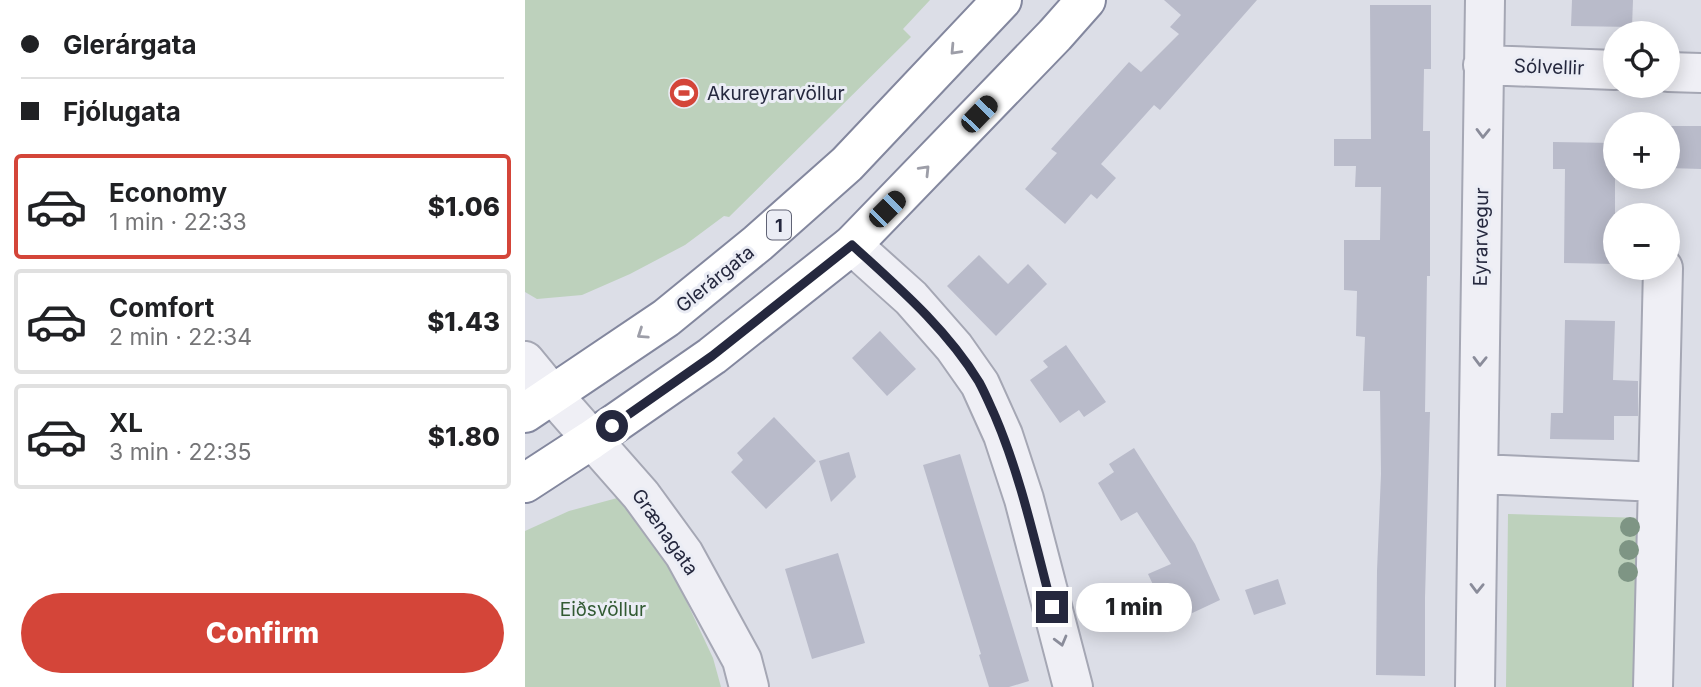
<!DOCTYPE html>
<meta charset="utf-8">
<style>
:root{--surface:#fff;--page:#f6f6f6;--text:#202124;--muted:#757577;--line:#e0e0e0;--accent:#d44539}
body{margin:0;font-family:Inter,sans-serif;background:var(--page);color:var(--text);height:100vh;display:flex;flex-direction:column;font-size:26px;white-space:nowrap}
*{box-sizing:border-box;margin:0}
p{font-size:23px;color:var(--muted)}
.icon{flex:none;width:38px;height:38px;fill:none;stroke:currentColor;stroke-width:2;stroke-linecap:round;stroke-linejoin:round}
.map{position:relative;flex:1;overflow:hidden}
.side{display:flex;flex-direction:column;background:var(--surface);width:525px}
.side>*{flex:none}
.top-card{display:grid;align-content:center;height:154px;padding:0 21px;background:var(--surface)}
.tools{position:absolute;left:1078px;top:21px;display:grid;gap:14px}
.tools a{display:grid;place-items:center;width:77px;height:77px;border-radius:50%;background:var(--surface);box-shadow:0 4px 18px #0003;font-size:35px}
.end{position:absolute;width:32px;height:32px;margin:-16px;border:9px solid #25283e;background:#fff;box-shadow:0 0 0 4px #fff}
.from{border-radius:50%}
.bubble{position:absolute;height:49px;border-radius:24px;background:var(--surface);box-shadow:0 4px 18px #0003;font-size:23px;font-weight:800;line-height:49px;text-align:center}
.car{position:absolute;width:21px;height:42px;margin:-21px -10px;border-radius:9px;box-shadow:0 0 5px 2px #0007;background:linear-gradient(#222 24%,#8ab4d8 0 40%,#222 0 76%,#8ab4d8 0 86%,#222 0)}
.top-card b{display:flex;align-items:center;gap:24px;height:66px;font-size:26px}
.top-card b+b{border-top:2px solid var(--line)}
.top-card i{width:18px;height:18px;background:var(--text)}
ul{padding:0;list-style:none}
li{display:flex;align-items:center;gap:21px;height:105px;margin:0 14px 10px;padding:0 7px;border:4px solid var(--line);border-radius:7px}
li div{flex:1}
li b{display:block;font-size:26px}
li em{font-style:normal;font-weight:800}
li.selected{border-color:var(--accent)}
li>.icon{width:63px;height:63px;stroke-width:1.5}
.cta{display:flex;gap:14px;margin-top:auto;padding:14px 21px}
.cta a{flex:1;height:80px;border-radius:42px;background:var(--accent);color:#fff;font-size:28px;font-weight:800;line-height:80px;text-align:center}
main{display:flex;flex:1;min-height:0}
.map>svg:first-child{display:block}
.green{fill:#bdd1bc}
.building{fill:#b9bbca}
.lines{fill:none;stroke-linecap:round;stroke-linejoin:round}
.minor-casing{stroke:#a5a7b4;stroke-width:42}
.highway-casing{stroke:#83879e;stroke-width:42}
.minor{stroke:#efeff5;stroke-width:38}
.highway{stroke:#fff;stroke-width:38}
.tree{fill:#7e9584}
.oneway{stroke:#9d9ea8}
.oneway2{stroke:#8a8c9a}
.route{stroke:#25283e;stroke-width:9}
.labels{text-anchor:middle;dominant-baseline:central;stroke-width:6;stroke-linejoin:round;paint-order:stroke}
.shield{fill:#ebedf5;stroke:#606375;stroke-width:2}
.shield-label{font-size:18px;font-weight:bold;fill:#25283e}
.street-label{font-size:19px;fill:#25283e;stroke:#ebedf5}
.poi-label{font-size:19px;fill:#25283e;stroke:#ebedf5;text-anchor:start}
.park-label{font-size:19px;fill:#325a33;stroke:#ebedf5}
</style>
<main>
<section class="side">
<div class="top-card">
<b><i class="from"></i>Glerárgata</b>
<b><i></i>Fjólugata</b>
</div>
<ul>
<li class="selected"><svg class="icon" aria-label="car" viewBox="0 0 24 24"><path d="M5 17H2v-5l4-1 3-4h7l3 4 3 1v5h-3M9 17h6M6 11h13"/><circle cx="7" cy="17" r="2"/><circle cx="17" cy="17" r="2"/></svg><div><b>Economy</b><p>1 min · 22:33</p></div><em>$1.06</em></li>
<li><svg class="icon" aria-label="car" viewBox="0 0 24 24"><path d="M5 17H2v-5l4-1 3-4h7l3 4 3 1v5h-3M9 17h6M6 11h13"/><circle cx="7" cy="17" r="2"/><circle cx="17" cy="17" r="2"/></svg><div><b>Comfort</b><p>2 min · 22:34</p></div><em>$1.43</em></li>
<li><svg class="icon" aria-label="car" viewBox="0 0 24 24"><path d="M5 17H2v-5l4-1 3-4h7l3 4 3 1v5h-3M9 17h6M6 11h13"/><circle cx="7" cy="17" r="2"/><circle cx="17" cy="17" r="2"/></svg><div><b>XL</b><p>3 min · 22:35</p></div><em>$1.80</em></li>
</ul>
<div class="cta"><a>Confirm</a></div>
</section>
<div class="map">
<svg width="1176" height="687" viewBox="0 0 1176 687">
<rect width="100%" height="100%" fill="#dcdee7"/>
<path class="green" d="M0,0H405L378,29L386,37L204,217L199,216L160,245L105,274L57,295L12,299L0,292Z
M96,497L135,545L188,658L196,687H0V531L44,511Z
M983,514L1118,518L1114,687H981Z"/>
<path class="building" d="M639,0H732L635,110L629,105L576,164L591,178L572,199L566,194L540,224L500,189L532,153L526,149L604,62L616,72L654,34L645,27L656,15Z
M1047,0H1108L1107,27L1046,26Z
M845,5H906V69H899L898,131H905V276H902L900,412H905L900,598V676L851,675L852,571L856,474L855,391H838L840,337L831,336L832,291L819,290V240H855L856,187H830L831,166H809V139H846Z
M1143,126H1176V169L1143,168Z
M1028,142L1090,143V264L1039,263L1040,169H1028Z
M454,255L483,284L503,264L522,284L471,336L422,286Z
M1040,320L1090,321L1088,380L1113,381V416H1089V440L1025,439L1026,413H1038Z
M355,331L391,369L362,396L327,358Z
M541,345L581,402L559,417L554,410L535,423L505,380L523,367L518,361Z
M249,417L291,461L241,509L206,472L218,460L212,453Z
M609,448L670,544L695,600L646,623L623,574L646,564L612,512L596,521L573,483L589,472L584,464Z
M324,452L331,477L306,502L294,461Z
M435,454L504,681L484,687H464L454,655L456,654L398,465Z
M313,553L340,643L287,659L260,569Z
M753,579L761,604L729,615L720,590Z"/>
<g class="lines">
<g class="minor-casing">
<path id="minor" d="M958,65L1090,70
M1143,72L1176,73
M327,245L386,298L429,347L455,384L478,435L499,499L548,687
M0,361L28,395L116,495L159,554L217,660L224,687
M954,474L1133,482L1128,687
M1133,482L1138,268
M950,687L960,0"/>
</g>
<g class="highway-casing">
<path id="highway" d="M0,413L141,318L233,243L322,164L477,0
M0,483L66,440L187,356L327,245L530,35L561,0"/>
</g>
<use href="#minor" class="minor"/>
<use href="#highway" class="highway"/>
</g>
<g class="tree">
<circle cx="1105" cy="527" r="10"/>
<circle cx="1104" cy="550" r="10"/>
<circle cx="1103" cy="572" r="10"/>
</g>
<defs><path id="oneway-chevron" d="M-2-3.5L2.5 0L-2 3.5" fill="none" stroke-width="1.6" stroke-linecap="round" stroke-linejoin="round" transform="scale(1.75)"/></defs>
<g class="oneway">
<use href="#oneway-chevron" transform="translate(430 50) rotate(133)"/>
<use href="#oneway-chevron" transform="translate(400 170) rotate(-46)"/>
<use href="#oneway-chevron" transform="translate(117 334) rotate(146)"/>
</g>
<g class="oneway2">
<use href="#oneway-chevron" transform="translate(958 133) rotate(91)"/>
<use href="#oneway-chevron" transform="translate(955 361) rotate(91)"/>
<use href="#oneway-chevron" transform="translate(952 588) rotate(91)"/>
<use href="#oneway-chevron" transform="translate(536 641) rotate(75)"/>
</g>
<g class="lines">
<path class="route" d="M87,426L187,356L327,245C373,287 421,328 454,382C460,393 465,405 470,416C496,477 510,543 527,607"/>
</g>
<defs>
<g id="stadium-disc" transform="scale(1.575)"><circle r="9.5" fill="#d44539" stroke="#ebedf5"/><path d="M0-5a6.5 5 0 1 0 0 10a6.5 5 0 1 0 0-10ZM-3.5-1.8h7v3.6h-7Z" fill="#fff"/></g>
</defs>
<g fill-rule="evenodd">
<use href="#stadium-disc" x="159" y="93"/>
</g>
<g class="labels">
<rect class="shield" x="242" y="210.5" width="24" height="29" rx="5"/>
<g class="shield-label">
<text x="254" y="225">1</text>
</g>
<g class="street-label">
<text transform="translate(1024 67) rotate(2)">Sólvellir</text>
<text transform="translate(956 237) rotate(-89)">Eyrarvegur</text>
<text transform="translate(190 279) rotate(-39)">Glerárgata</text>
<text transform="translate(140 532) rotate(55)">Grænagata</text>
</g>
<g class="poi-label">
<text x="182" y="93">Akureyrarvöllur</text>
</g>
<g class="park-label">
<text x="78" y="609">Eiðsvöllur</text>
</g>
</g>
</svg>
<div class="tools">
<a><svg class="icon" aria-label="locate" viewBox="0 0 24 24"><circle cx="12" cy="12" r="6"/><path d="M12 2v4M12 18v4M2 12h4M18 12h4"/></svg></a>
<a>+</a>
<a>−</a>
</div>
<i class="end from" style="left:87px;top:426px"></i>
<i class="end" style="left:527px;top:607px"></i>
<div class="bubble" style="left:551px;top:583px;width:116px">1 min</div>
<i class="car" style="left:454px;top:114px;rotate:44deg"></i>
<i class="car" style="left:362px;top:209px;rotate:45deg"></i>
</div>
</main>
